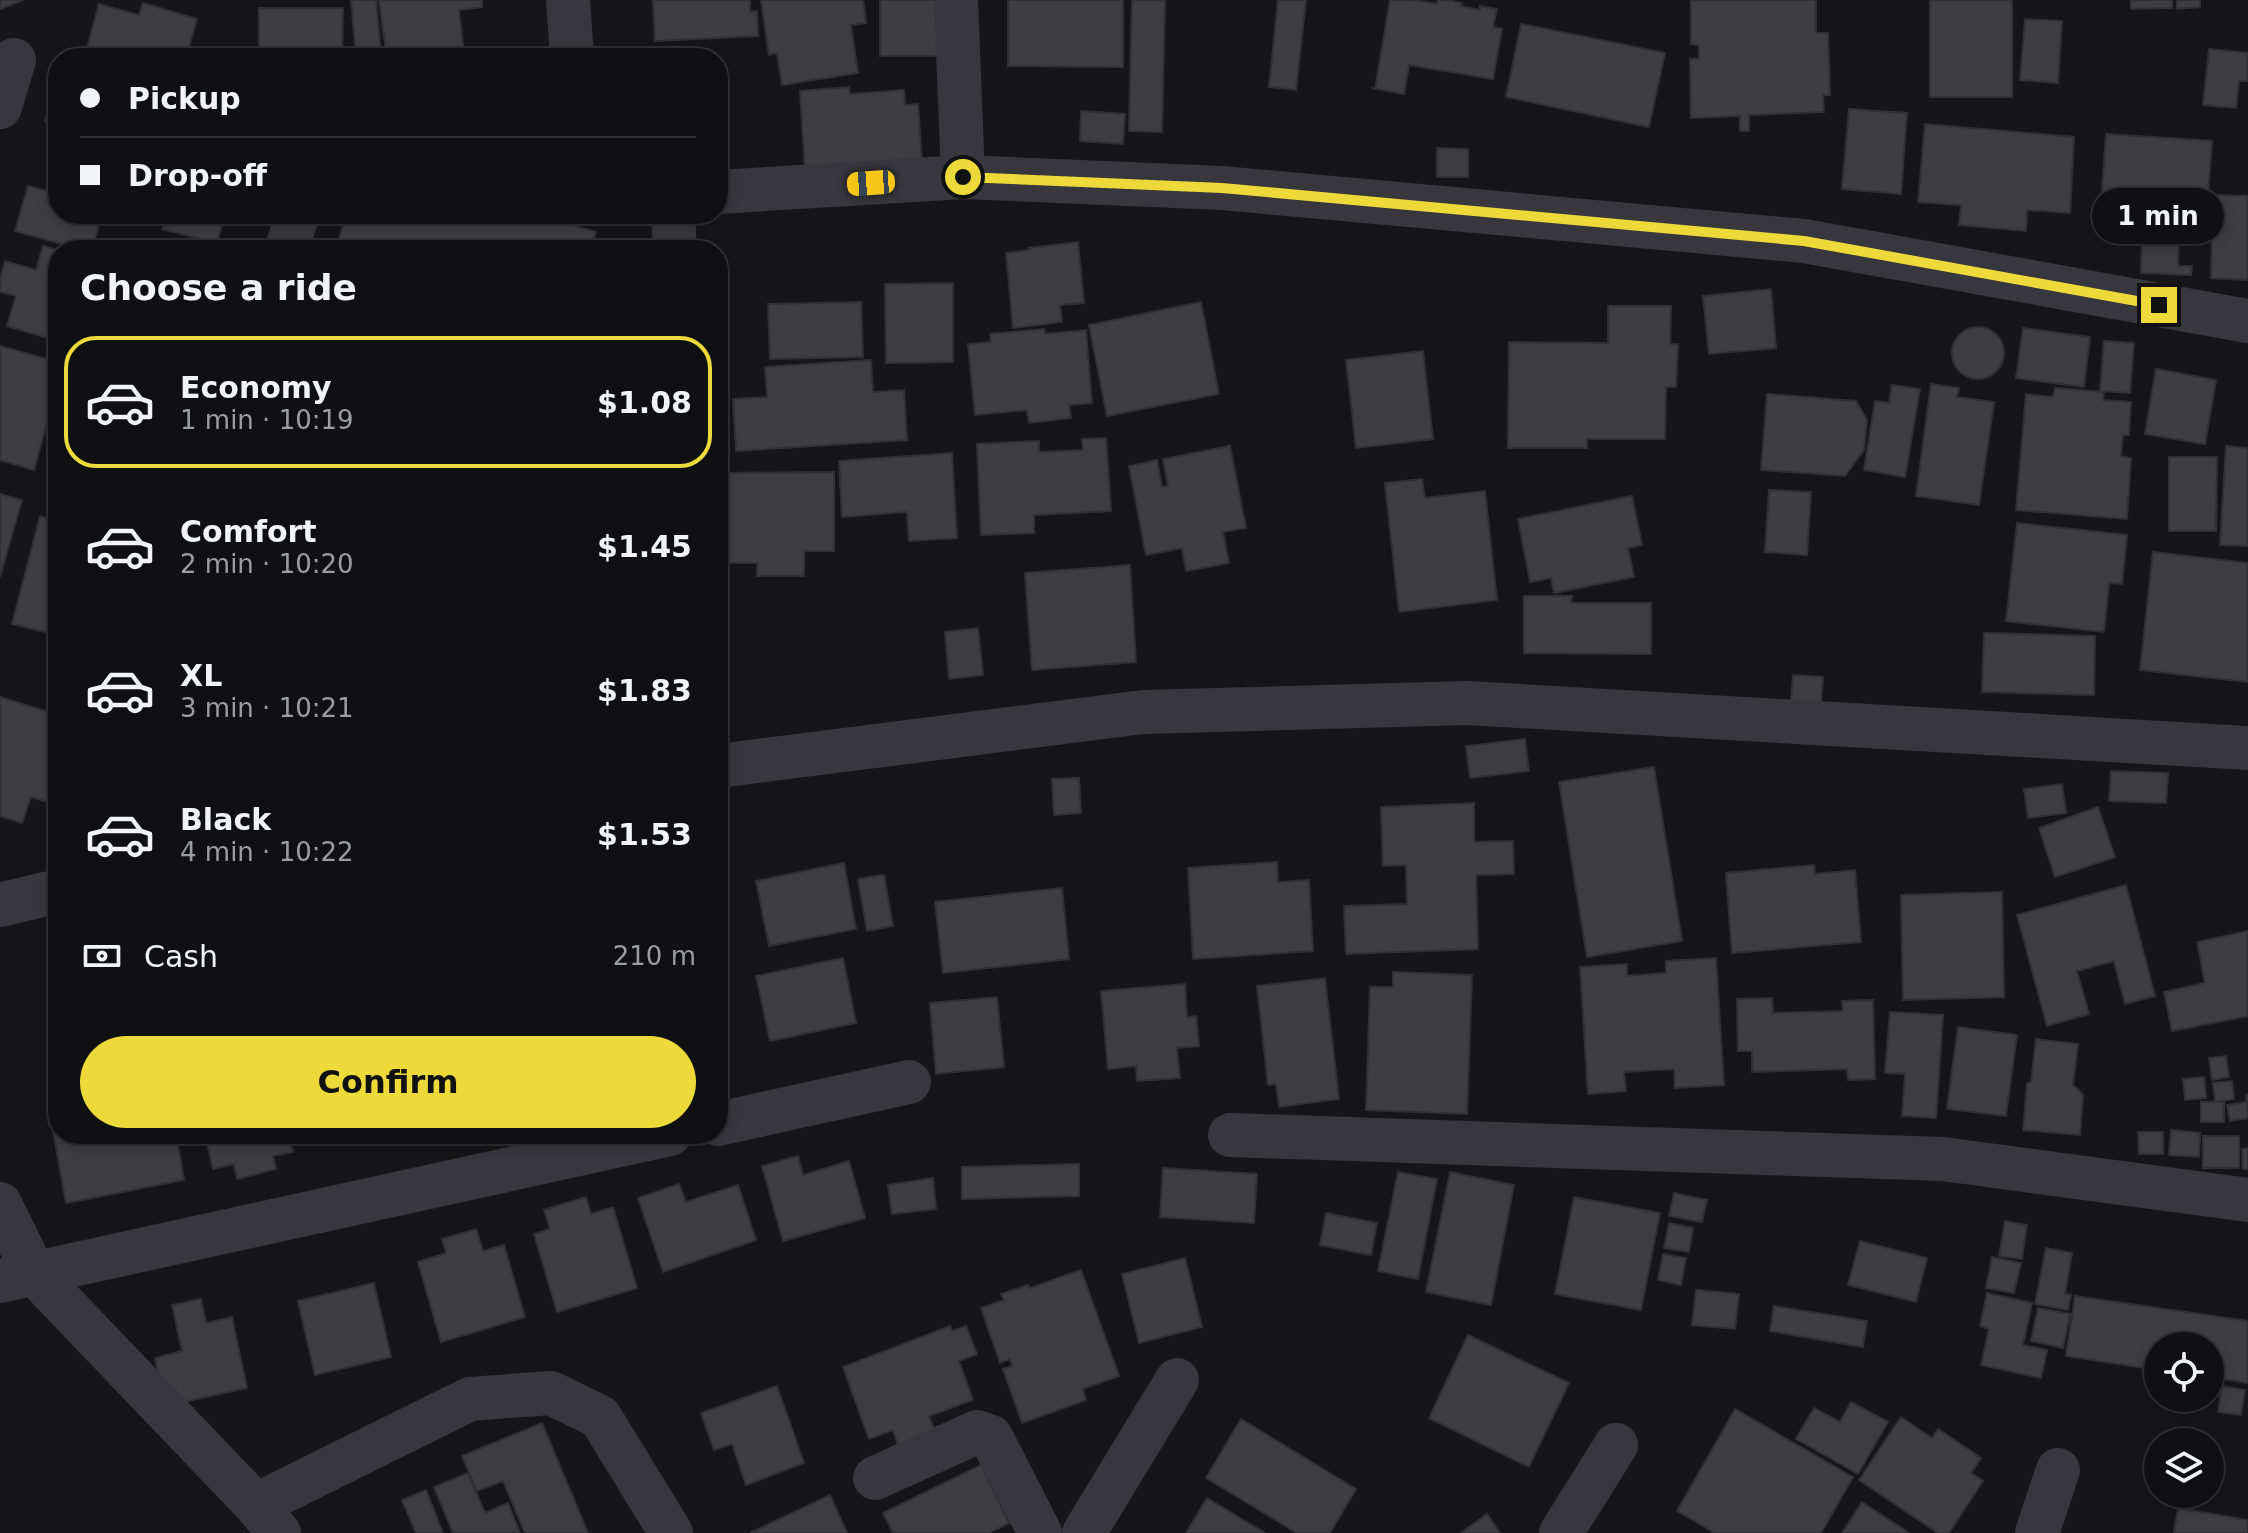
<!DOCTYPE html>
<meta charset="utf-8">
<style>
:root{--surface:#101012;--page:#19191b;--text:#f1f3f6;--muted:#9c9d9f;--line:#303032;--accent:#edd939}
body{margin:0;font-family:"DejaVu Sans",sans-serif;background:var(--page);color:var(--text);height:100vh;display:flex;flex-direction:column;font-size:30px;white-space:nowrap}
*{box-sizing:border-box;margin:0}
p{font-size:26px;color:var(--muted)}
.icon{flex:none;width:44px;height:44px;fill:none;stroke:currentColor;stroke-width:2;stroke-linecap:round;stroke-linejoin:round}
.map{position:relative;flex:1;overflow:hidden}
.sheet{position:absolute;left:48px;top:240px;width:680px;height:904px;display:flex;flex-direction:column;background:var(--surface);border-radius:32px;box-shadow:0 4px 12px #0003,0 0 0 2px var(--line)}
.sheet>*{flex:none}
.guide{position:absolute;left:48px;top:48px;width:680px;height:176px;border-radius:32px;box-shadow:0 4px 12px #0003,0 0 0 2px var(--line);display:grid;align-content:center;height:176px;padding:0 32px;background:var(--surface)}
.controls{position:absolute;left:2144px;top:1332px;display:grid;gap:16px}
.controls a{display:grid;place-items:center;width:80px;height:80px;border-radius:50%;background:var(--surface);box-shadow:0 4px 12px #0003,0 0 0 2px var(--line);font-size:40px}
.end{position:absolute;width:36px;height:36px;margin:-18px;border:10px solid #edd939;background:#111;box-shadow:0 0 0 4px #111}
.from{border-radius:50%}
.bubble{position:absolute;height:56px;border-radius:28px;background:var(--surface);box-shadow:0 4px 12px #0003,0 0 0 2px var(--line);font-size:26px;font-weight:800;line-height:56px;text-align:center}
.car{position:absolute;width:24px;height:48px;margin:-24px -12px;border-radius:10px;box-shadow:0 0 6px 2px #0007;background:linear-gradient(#f5c518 24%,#345 0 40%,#f5c518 0 76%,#345 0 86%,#f5c518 0)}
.guide b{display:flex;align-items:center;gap:28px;height:76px;font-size:30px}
.guide b+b{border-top:2px solid var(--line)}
.guide i{width:20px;height:20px;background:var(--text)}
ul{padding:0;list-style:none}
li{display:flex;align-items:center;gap:24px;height:132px;margin:0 16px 12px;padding:0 16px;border:4px solid transparent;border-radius:32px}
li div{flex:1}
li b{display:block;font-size:30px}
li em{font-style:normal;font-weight:800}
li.on{border-color:var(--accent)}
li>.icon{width:72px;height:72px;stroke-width:1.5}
h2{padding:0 32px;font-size:36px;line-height:96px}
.pay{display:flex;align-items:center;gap:20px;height:88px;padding:0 32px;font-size:30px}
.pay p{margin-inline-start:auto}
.primary-button{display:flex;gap:16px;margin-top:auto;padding:16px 32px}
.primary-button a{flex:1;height:92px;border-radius:48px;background:var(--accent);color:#111;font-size:32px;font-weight:800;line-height:92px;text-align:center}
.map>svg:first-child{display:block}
.building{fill:#3e3e42;stroke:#313034;stroke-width:2}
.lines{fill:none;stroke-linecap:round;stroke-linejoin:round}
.minor{stroke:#38373d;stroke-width:44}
.route{stroke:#edd939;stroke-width:10}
</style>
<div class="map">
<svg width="2248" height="1533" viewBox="0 0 2248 1533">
<rect width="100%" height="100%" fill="#161618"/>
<path class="building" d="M0,0H23L0,9Z
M351,0H376L381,55L356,57Z
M379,0H482V7L459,10L464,53L430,58H387Z
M653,0H750V12L757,11L758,36L655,41Z
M761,0H863L866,23L851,25L858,73L782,85L777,53L769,55Z
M880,0H942L943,56H880Z
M1008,0H1123V67L1008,66Z
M1132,0H1165L1162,132L1129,131Z
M1278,0H1306L1296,90L1269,87Z
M1390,0H1412L1437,4L1438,0H1445L1462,3L1461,6L1480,10V6L1497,9L1493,27L1502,29L1493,79L1409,65L1404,94L1371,88L1375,89Z
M1691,0H1816V33H1828L1830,95H1823L1824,112L1749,115V131H1740V116L1691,118L1690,59H1699V45L1691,44Z
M1930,0H2012V97H1930Z
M2131,0H2172V8L2131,9Z
M2177,0H2200V7L2177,9Z
M143,3L197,19L186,58H97L85,55L99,4L139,15Z
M259,8H343L342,58H259Z
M2025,19L2062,21L2058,83L2020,80Z
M1521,24L1665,53L1649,127L1506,97Z
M2209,49L2248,53V81H2239L2236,108L2203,105Z
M527,53V58H498V54Z
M849,87L850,94L904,90L905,105L918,104L922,161L805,170L800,91Z
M53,93L58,95V125L45,121Z
M1849,109L1907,113L1901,194L1842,189Z
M1081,111L1125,114L1123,144L1080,141Z
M1925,124L2074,137L2070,213L2027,210L2026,231L1959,225L1961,205L1918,202Z
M2106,134L2212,141L2206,221H2185L2184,216L2128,212V221L2100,220Z
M1437,148L1468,149V177H1437Z
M28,186L58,194V214H102L92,250H83L15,231Z
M2213,195L2248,196V280L2211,278Z
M166,214H225L217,243L162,229Z
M346,214H536L596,232L590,250H336Z
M2130,218L2171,219L2172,230H2129Z
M2142,233L2179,234L2178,266H2192L2191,275L2141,273Z
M1078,242L1084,303L1060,305L1062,322L1013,328L1006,253L1029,250V248Z
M43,246L58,250V341L7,326L16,296L0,292V279L5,261L36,270Z
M953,283V362L886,363L885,284Z
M1771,289L1776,348L1709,354L1703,296Z
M861,302L863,357L770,359L768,304Z
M1201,302L1219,394L1107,416L1089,325Z
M1608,306H1671L1670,344H1678L1676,387H1666L1665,439H1587V448H1508L1509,342L1608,343Z
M1952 353a26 26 0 1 1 52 0a26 26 0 1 1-52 0Z
M2023,328L2090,337L2084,387L2016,378Z
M1044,329L1045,334L1086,330L1092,403L1069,405L1071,418L1029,423L1027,410L975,415L968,344L991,342L990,334Z
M2104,341L2134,343L2130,393L2100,391Z
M0,346L58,362V383L34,470L0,460Z
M1423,351L1433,439L1356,448L1346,360Z
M871,360L873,392L904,390L907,440L736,451L733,399L767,397L765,367Z
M2156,369L2216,380L2205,444L2145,434Z
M1931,384L1959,388L1957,397L1994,402L1979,505L1916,496Z
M1892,385L1920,389L1905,477L1864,470L1875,401L1889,403Z
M2055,388L2104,392L2103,400L2131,402L2129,435H2123L2121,456L2131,458L2127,519L2016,510L2026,394L2053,397Z
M1767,394L1856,401L1867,420L1864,450L1845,476L1761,470Z
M1106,438L1111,511L1034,515V533L981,535L977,444L1039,441V452L1083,450L1082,439Z
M1230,446L1246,528L1223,532L1229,563L1186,571L1182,548L1146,555L1129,466L1157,460L1162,487L1168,486L1163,459Z
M2226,446L2248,448V546L2220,545Z
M952,453L957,538L909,541L907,512L842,517L839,461Z
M2169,457H2217L2216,531H2169Z
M834,472V551H804V576H757V563H719V473Z
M1422,479L1425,498L1485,491L1497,600L1399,612L1385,483Z
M1769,490L1811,492L1807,555L1765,552Z
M0,494L22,500L0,577Z
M1632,496L1642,545L1628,548L1634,577L1554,593L1551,578L1530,582L1518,519Z
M40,516L58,521V635L12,624Z
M2017,523L2127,535L2122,584L2109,583L2104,632L2006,621Z
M2153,552L2248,563V682L2140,670Z
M1130,565L1136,662L1032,670L1025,573Z
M1524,596H1572L1571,603H1651V654L1524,653Z
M978,628L983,675L949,679L945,632Z
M1984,633L2095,636L2094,695L1982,692Z
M1793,675L1823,677L1821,703L1791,701Z
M0,697L58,715V737L49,763L58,765V772L48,802L31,797L22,823L0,816Z
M1525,739L1529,771L1470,778L1466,746Z
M1654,767L1682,941L1587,957L1559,782Z
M2111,771L2168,773L2166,803L2109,801Z
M1079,778L1081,813L1054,815L1052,779Z
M2062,784L2066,813L2028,818L2024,789Z
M1474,803V842L1513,841L1514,874L1476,875L1478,949L1346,954L1344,906L1407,904L1406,865L1383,866L1381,807Z
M2098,807L2115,857L2055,877L2039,828Z
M1277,862L1278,882L1309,880L1313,951L1193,959L1188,868Z
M844,863L856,929L769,946L756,881Z
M1814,865L1815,874L1855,870L1861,942L1732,953L1726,873Z
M884,875L893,926L867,931L858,879Z
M2126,885L2155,996L2125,1004L2114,961L2077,971L2089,1014L2047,1026L2017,915Z
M1062,888L1069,959L943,973L935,902Z
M2002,892L2004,997L1903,1000L1901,895Z
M2248,931V1016L2172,1031L2164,992L2205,983L2197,942Z
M718,936L725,960L718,962Z
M843,958L856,1023L770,1041L756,976Z
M1716,958L1724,1085L1675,1088L1674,1069L1624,1072L1626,1091L1588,1094L1580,967L1627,964V976L1666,973V961Z
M1393,972L1472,975L1467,1114L1366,1110L1370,987H1393Z
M1325,978L1339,1099L1279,1107L1276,1084L1268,1085L1257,986Z
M1185,984L1187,1017L1196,1016L1199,1046L1177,1048L1180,1078L1137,1081L1136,1066L1108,1069L1101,991Z
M997,997L1004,1067L936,1074L930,1003Z
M1772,998L1773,1013L1843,1011L1842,1001L1873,1000L1875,1079L1848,1080L1847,1069L1752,1072V1051H1738L1737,999Z
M718,1007L728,1058L718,1060Z
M1890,1012L1943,1015L1936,1118L1902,1116L1905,1074L1885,1073Z
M1958,1027L2017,1035L2006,1116L1947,1109Z
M2036,1039L2078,1044L2073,1085L2083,1095L2080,1135L2023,1130L2027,1084L2031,1082Z
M2226,1056L2229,1077L2212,1080L2209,1058Z
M2204,1077L2206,1098L2185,1100L2183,1079Z
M2232,1081L2234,1099L2215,1102L2213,1083Z
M2248,1094V1118L2230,1121L2227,1105L2247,1102L2246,1095Z
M2201,1102H2224V1122H2201Z
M58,1118V1134H176L184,1180L66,1203L51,1120Z
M2171,1130L2200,1133L2199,1157L2169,1155Z
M2138,1132H2163V1154H2139Z
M205,1134H288L293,1152L273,1156L276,1169L237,1179L234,1164L213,1169Z
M377,1134H408L379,1141Z
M2203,1136H2239V1168H2203Z
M2248,1148V1169H2243L2242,1149Z
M798,1156L803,1175L849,1161L865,1218L783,1241L762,1166Z
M1079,1164V1196L962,1199V1167Z
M1163,1168L1257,1174L1254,1223L1160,1217Z
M1398,1172L1437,1179L1418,1279L1378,1271Z
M1450,1172L1514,1185L1491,1305L1426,1292Z
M933,1178L936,1209L892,1214L888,1185Z
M679,1184L686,1202L738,1185L756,1240L663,1272L638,1198Z
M1674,1193L1707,1200L1702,1222L1669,1216Z
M586,1197L591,1214L613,1207L637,1288L557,1312L534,1234L550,1229L544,1210Z
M1574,1197L1660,1213L1641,1310L1555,1294Z
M1326,1213L1377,1223L1371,1255L1320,1245Z
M2005,1221L2027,1225L2022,1259L1999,1256Z
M1669,1223L1693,1228L1689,1252L1664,1248Z
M476,1229L483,1251L504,1245L525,1317L441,1342L418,1262L446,1253L442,1239Z
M1860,1241L1927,1258L1916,1302L1848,1285Z
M2046,1248L2072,1253L2065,1294L2071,1295L2068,1310L2035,1304Z
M1663,1254L1686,1258L1681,1285L1658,1280Z
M1992,1257L2021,1263L2014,1293L1986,1288Z
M1185,1258L1202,1327L1139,1343L1122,1274Z
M1081,1270L1119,1376L1083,1389L1086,1400L1022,1423L1003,1369L1012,1366L1010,1359L1000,1363L981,1308L1004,1300L1001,1294L1028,1285L1030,1288Z
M374,1283L391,1357L315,1375L298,1301Z
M1696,1290L1739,1294L1735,1329L1692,1325Z
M1987,1293L2032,1303L2023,1345L2047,1350L2041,1378L1981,1365L1989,1329L1980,1326Z
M2075,1296L2248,1321V1383L2210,1377V1346H2158V1370L2066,1356Z
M201,1299L206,1323L232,1317L247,1388L165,1406L155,1358L182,1351L172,1305Z
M1774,1306L1867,1321L1863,1347L1770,1331Z
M2038,1308L2070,1314L2063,1348L2031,1341Z
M950,1326L952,1331L966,1326L977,1354L959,1361L973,1400L929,1416L935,1432L898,1445L893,1430L869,1439L843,1367Z
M1468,1335L1569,1383L1529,1467L1429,1418Z
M777,1386L804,1463L746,1485L732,1444L714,1450L701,1413Z
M2222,1386L2245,1390L2241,1415L2218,1412Z
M1851,1402L1888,1422L1858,1474L1796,1439L1814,1408L1840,1422Z
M1735,1409L1853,1477L1821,1533H1715L1677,1511Z
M1901,1417L1932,1438L1938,1429L1981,1458L1971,1473L1983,1481L1949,1533H1938L1859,1480Z
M1241,1419L1356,1489L1330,1533H1297L1206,1478Z
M542,1423L588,1533H525L503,1481L477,1491L462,1456Z
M981,1465L1009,1523L989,1533H893L883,1513Z
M468,1473L485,1513L508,1503L520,1533H453L434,1487Z
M426,1490L443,1533H416L402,1500Z
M830,1495L847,1533H750Z
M1207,1498L1265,1533H1186Z
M1862,1502L1909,1533H1842Z
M2178,1508L2248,1520V1533H2174Z
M1487,1514L1500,1533H1461Z"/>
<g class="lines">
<path class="minor" d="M568,0L572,58
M956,0L963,177
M0,107L14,60
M718,192L963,177L1222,188L1804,241L2248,321
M673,214L675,250
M286,250L298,214
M718,766L1143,712L1468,703L2248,748
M0,905L58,891
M718,1124L909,1082
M1230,1135L1943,1159L2248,1200
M0,1204L34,1273L256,1505L279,1533
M0,1281L670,1134
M875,1478L977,1432L991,1437L1040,1533
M256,1505L470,1399L551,1393L600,1417L671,1533
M1084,1533L1177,1380
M1561,1533L1616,1445
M2037,1533L2058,1470"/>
</g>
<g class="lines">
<path class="route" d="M963,177L1222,188L1804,241L2159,305"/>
</g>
</svg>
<div class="controls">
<a><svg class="icon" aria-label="locate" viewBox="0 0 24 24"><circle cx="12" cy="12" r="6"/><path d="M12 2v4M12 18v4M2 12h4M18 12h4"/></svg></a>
<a><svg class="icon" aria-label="layers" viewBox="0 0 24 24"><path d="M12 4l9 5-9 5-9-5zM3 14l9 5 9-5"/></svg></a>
</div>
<i class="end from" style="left:963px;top:177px"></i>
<i class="end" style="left:2159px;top:305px"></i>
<div class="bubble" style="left:2092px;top:188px;width:132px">1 min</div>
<i class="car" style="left:871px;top:183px;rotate:266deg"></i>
<div class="guide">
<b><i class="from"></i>Pickup</b>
<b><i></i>Drop-off</b>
</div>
<section class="sheet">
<h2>Choose a ride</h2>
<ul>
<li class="on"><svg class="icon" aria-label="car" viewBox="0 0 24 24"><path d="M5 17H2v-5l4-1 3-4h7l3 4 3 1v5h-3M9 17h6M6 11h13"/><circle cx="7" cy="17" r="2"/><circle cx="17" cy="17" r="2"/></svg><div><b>Economy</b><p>1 min · 10:19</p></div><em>$1.08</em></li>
<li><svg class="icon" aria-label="car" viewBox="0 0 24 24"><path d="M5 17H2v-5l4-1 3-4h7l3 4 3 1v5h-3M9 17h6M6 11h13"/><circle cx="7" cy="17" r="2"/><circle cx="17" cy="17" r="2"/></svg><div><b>Comfort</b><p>2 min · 10:20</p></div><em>$1.45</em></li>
<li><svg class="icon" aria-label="car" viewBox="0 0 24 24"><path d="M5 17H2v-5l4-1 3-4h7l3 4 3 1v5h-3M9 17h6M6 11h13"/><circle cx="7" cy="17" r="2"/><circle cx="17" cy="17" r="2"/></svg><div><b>XL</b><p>3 min · 10:21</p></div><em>$1.83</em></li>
<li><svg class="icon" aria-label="car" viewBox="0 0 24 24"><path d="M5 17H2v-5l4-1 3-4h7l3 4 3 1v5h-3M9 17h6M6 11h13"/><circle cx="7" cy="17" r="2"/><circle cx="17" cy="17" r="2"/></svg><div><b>Black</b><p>4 min · 10:22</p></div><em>$1.53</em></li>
</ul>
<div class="pay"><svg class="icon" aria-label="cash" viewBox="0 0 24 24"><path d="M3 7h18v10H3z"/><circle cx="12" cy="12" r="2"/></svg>Cash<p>210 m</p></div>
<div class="primary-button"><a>Confirm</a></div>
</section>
</div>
